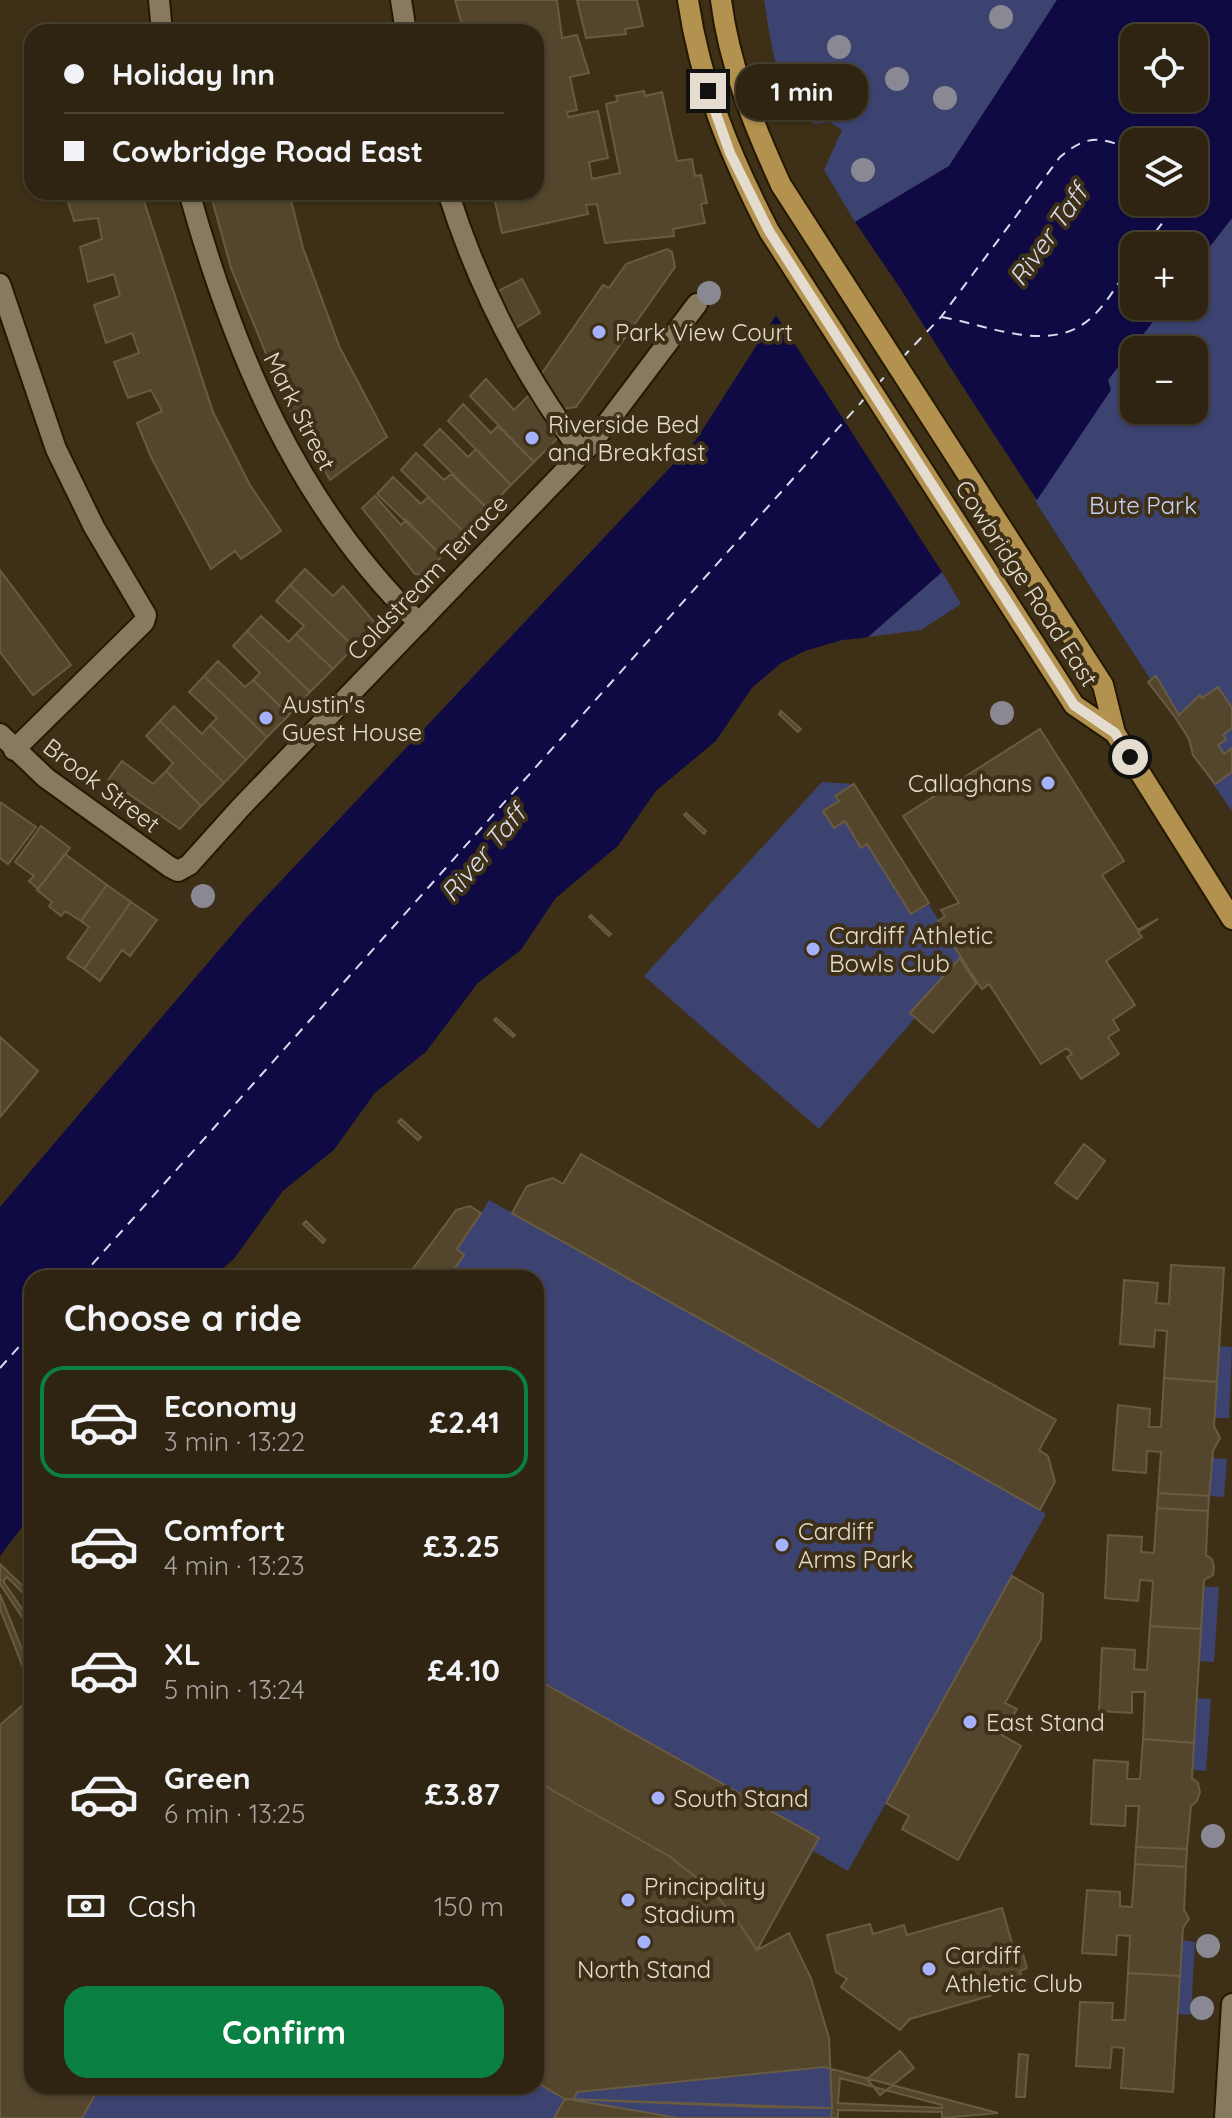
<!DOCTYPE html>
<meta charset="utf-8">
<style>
:root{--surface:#2e2411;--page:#3a301f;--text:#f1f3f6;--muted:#a7a49f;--line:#494131;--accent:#0b8043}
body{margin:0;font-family:Quicksand,sans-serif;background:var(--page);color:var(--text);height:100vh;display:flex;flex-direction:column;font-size:30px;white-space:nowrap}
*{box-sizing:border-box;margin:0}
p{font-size:26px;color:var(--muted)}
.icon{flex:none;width:44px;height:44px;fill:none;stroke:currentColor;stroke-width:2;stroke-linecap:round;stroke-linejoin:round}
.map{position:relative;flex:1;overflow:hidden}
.sheet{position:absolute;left:24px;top:1270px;width:520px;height:824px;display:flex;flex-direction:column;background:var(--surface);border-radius:24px;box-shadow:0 2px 6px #0004,0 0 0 2px var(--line)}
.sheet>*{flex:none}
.banner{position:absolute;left:24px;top:24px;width:520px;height:176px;border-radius:24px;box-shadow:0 2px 6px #0004,0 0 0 2px var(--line);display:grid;align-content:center;height:176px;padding:0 40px;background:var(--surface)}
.buttons{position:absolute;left:1120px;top:24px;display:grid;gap:16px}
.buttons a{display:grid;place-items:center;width:88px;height:88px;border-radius:16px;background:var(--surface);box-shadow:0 2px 6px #0004,0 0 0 2px var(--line);font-size:40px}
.end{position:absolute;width:36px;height:36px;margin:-18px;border:10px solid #e4dcce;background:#111;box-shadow:0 0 0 4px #111}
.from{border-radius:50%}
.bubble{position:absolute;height:56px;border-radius:24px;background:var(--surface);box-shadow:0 2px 6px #0004,0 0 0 2px var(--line);font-size:26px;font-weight:800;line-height:56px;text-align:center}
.banner b{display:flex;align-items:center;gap:28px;height:76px;font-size:30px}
.banner b+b{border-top:2px solid var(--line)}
.banner i{width:20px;height:20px;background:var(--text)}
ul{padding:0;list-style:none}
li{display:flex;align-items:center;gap:24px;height:112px;margin:0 16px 12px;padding:0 24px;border:4px solid transparent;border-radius:24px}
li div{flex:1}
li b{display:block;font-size:30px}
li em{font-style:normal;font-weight:800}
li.active{border-color:var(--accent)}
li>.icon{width:72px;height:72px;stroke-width:1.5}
h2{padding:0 40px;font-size:36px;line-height:96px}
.pay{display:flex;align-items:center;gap:20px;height:88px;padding:0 40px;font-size:30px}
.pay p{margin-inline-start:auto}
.primary-button{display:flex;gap:16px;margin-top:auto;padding:16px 40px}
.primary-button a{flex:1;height:92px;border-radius:24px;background:var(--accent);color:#fff;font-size:32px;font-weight:800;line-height:92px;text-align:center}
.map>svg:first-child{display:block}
.green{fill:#3d4370;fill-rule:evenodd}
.water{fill:#100a44;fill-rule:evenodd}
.pier{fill:#3d3017}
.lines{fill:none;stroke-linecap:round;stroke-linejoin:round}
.ferry{stroke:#d8dcef;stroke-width:2;stroke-dasharray:10 8;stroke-linecap:butt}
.building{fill:#54462d;stroke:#695b41;stroke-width:2;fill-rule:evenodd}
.lane-casing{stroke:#241801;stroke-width:24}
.street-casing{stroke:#241801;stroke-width:24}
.primary-casing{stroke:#241801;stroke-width:24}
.lane{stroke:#887a5e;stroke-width:20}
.street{stroke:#887a5e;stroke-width:20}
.primary{stroke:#b3924f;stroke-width:20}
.tree{fill:#8a8892}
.route{stroke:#e4dcce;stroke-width:10}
.poi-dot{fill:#a6b1fc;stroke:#3d3017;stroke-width:3}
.labels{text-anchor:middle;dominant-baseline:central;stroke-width:8;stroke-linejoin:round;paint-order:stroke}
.poi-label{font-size:24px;fill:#e4dcce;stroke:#3d3017;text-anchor:start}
.street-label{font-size:24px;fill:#e4dcce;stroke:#3d3017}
.park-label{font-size:24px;fill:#c9d0f6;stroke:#3d3017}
.water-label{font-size:26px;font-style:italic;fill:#d8dcef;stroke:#3d3017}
</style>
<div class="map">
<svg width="1232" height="2118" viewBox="0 0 1232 2118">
<rect width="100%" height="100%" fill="#3d3017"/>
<path class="green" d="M764,0H1057L949,166L855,222L824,170L842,130L830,122L815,124C776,106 771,38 764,0Z
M1232,218V811L1193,755L1189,739L1035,501L1108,380L1165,306H1194V267ZM1134,350H1194V410H1134Z
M942,572L961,604L921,630L868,637Z
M822,782L854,784L977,982L933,1033L915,1018L819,1129L644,976Z
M581,1154L1056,1420L1039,1449L1048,1456L1055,1482L1040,1510L1046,1514L1012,1575L1043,1594L1041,1639L1005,1703L1017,1709L1003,1735L1021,1746L958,1860L902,1829L908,1816L886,1803L848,1871L813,1851L758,1949L789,1933C821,1999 834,2044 831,2118H0V1725L32,1697V2086H536V1278H406L456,1210L470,1206L481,1213L489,1200L512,1213L527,1186L553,1178L563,1183Z
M1220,1346L1232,1347L1229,1418H1215Z
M1212,1458L1227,1459L1224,1497L1209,1496Z
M1204,1587H1219L1214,1662L1199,1661Z
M1196,1698L1211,1699L1206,1771L1192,1770Z
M1182,1940L1195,1942L1191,2015L1178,2014Z"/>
<path class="water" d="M1057,0H1232V218L1194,267V246H1134V306H1165L1108,380L1111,390L1037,500L855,222L949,166ZM1134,38H1194V98H1134ZM1134,142H1194V202H1134Z
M776,315L942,572L868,637L805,651L781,663L752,688L716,741L656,791L618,846L556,898L521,950L478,983L426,1052L375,1093L334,1150L283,1191L234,1259L212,1278H32V1514L0,1556V1207L247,917L696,440Z"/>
<path class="pier" d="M853,219L900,288L1037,504L1028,497L986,434L852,224Z
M774,311L780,312L819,372L946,570L945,575Z
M874,637L807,655L784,667L754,691L718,744L658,794L621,848L559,901L524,953L480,986L429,1055L377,1096L337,1153L286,1194L237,1261L218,1278H212L234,1259L283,1191L334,1150L375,1093L426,1052L478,983L521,950L555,899L618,846L656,791L716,741L752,688L782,663L805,651L842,640Z"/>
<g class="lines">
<path class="ferry" d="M1145,246L1163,222L1165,202
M942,317C991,326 1054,356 1094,315C1110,300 1121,277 1134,260
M902,358L941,317L1060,157C1089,133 1101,137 1134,151
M877,385L889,372
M80,1278L865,398
M0,1368L32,1332"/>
</g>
<path class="building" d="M455,0H557L562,38L577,35L589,73L570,77L577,110L567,112L568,117L598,111L608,158L589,162L592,179L620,173L606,104L618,101L616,96L644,91L645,96L662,92L677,161L692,159L695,176L701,175L707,203L701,204L705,223L673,229L674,236L605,243L597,204L586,205L588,214L502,233L493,192H536V32H464Z
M577,0H637L643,26L625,29L626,34L586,38Z
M65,192H141L213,412L250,485L281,531L241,559L235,551L211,569L152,459L137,423L162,411L151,390L128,398L114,362L139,353L132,333L106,343L94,305L120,296L114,274L88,282L80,247L102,239L98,218L74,221Z
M210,192H289L303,248L340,348L387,437L330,480L286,403L231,268Z
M667,249L672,252L675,267L576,407L561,409L540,376L603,285L609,288L626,264Z
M522,279L540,313L514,329L496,292Z
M486,379L514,410L530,394L559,437L534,462L470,396Z
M463,404L491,433L498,426L534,462L511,485L448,421Z
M440,429L468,457L476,449L511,485L488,509L424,445Z
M416,453L444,480L451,474L488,509L465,533L401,470Z
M393,477L421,504L428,497L465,533L442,556L377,494Z
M375,496L401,525L406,520L442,556L424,575L415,574L362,508Z
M305,569L333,596L343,586L376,624L354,647L290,585Z
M0,570L71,665L33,695L0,652Z
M290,585L354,647L333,669L296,634L304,626L276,601Z
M261,616L289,642L296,634L333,669L310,692L247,631Z
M247,631L310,692L289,715L253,680L260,673L233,646Z
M218,661L245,687L253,680L289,715L267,737L204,676Z
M204,676L267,737L246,760L210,725L217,718L189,692Z
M1156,676L1179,715L1200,695L1202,698L1218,687L1232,708V728L1223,735L1226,740L1218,745L1224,754L1232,748V772L1215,784L1193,755L1189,739L1175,717L1148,682Z
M174,706L202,734L210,725L246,760L224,783L160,721Z
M781,711L801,729L798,732L779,714Z
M160,721L224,783L201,806L166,771L173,763L146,736Z
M1040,729L1124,861L1102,875L1138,930L1158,919L1138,932L1142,937L1106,961L1135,1005L1113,1020L1119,1030L1108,1037L1119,1054L1081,1079L1067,1057L1072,1054L1067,1048L1041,1064L989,984L982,989L977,982L938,921L945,916L941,910L959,903L903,816Z
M122,761L153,784L166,771L201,806L180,829L108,780Z
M854,784L929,903L911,914L867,844L861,848L845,821L834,828L823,811L839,801L835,796Z
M0,802L36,827L8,864L0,858Z
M686,813L706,831L704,834L684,815Z
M41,826L70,848L38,889L29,881L34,876L15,862Z
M65,854L107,885L81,921L65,911L61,916L49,906L52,902L37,890Z
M107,885L131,902L84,969L67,958L89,927L81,921Z
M131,902L157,920L130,956L122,950L100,981L84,969Z
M591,915L611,934L609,936L589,917Z
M960,958L976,984L933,1033L910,1013Z
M496,1018L515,1035L513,1037L494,1020Z
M0,1037L38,1071L0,1117Z
M401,1119L421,1137L418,1140L398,1122Z
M1084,1144L1105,1161L1077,1199L1055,1183Z
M581,1154L1056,1420L1039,1450L1048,1456L1055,1482L1040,1510L512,1213L527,1186L553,1178L563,1184Z
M470,1206L481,1213L457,1249L464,1255L448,1278H406L456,1210Z
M306,1221L325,1240L323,1243L303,1224Z
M1171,1265L1224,1268L1217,1382L1164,1378L1167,1331L1155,1330L1154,1347L1120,1344L1124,1280L1158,1283L1156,1303L1169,1304Z
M1164,1378L1217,1382L1214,1426L1220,1438L1213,1451L1209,1496L1158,1493L1161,1452L1147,1451L1146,1473L1113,1470L1118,1405L1150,1409L1149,1427H1161Z
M1158,1493L1209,1496L1208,1511L1157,1508Z
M1157,1508L1208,1511L1206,1555L1212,1559L1214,1567L1213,1575L1204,1580L1201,1629L1150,1626L1153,1581L1140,1580L1138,1601L1105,1598L1108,1535L1142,1537L1141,1552L1154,1553Z
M0,1564L32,1595V1602L7,1577L3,1581L32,1623V1632L0,1584Z
M1012,1576L1043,1594L1041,1639L1005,1703L1017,1709L1002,1735L1021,1746L958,1860L902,1829L909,1816L886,1803Z
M0,1594L32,1674V1690L0,1609Z
M1150,1626L1201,1629L1194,1743L1143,1739L1145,1692H1132V1713L1099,1711L1102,1648L1135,1650L1134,1669L1147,1670Z
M536,1679L819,1838L757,1950L733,1914L707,1886L669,1856L536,1781Z
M32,1697V2086H100L82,2118H0V1725Z
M1143,1739L1194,1743L1192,1778L1198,1783L1200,1792L1197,1801L1191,1806L1187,1849L1136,1847L1139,1806H1126L1125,1826L1091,1824L1094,1760L1128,1762L1127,1779H1140Z
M536,1781L669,1856L707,1886L733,1914L757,1950L789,1933L811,1978L829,2038L832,2108L565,2099L536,2082Z
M1136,1847L1187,1849L1186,1867L1135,1864Z
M1135,1864L1186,1867L1184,1910L1189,1919L1183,1928L1180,1976L1128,1973L1130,1936L1117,1935L1116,1955L1082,1953L1087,1890L1120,1892V1906L1132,1907Z
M1002,1908L1014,1950L1021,1947L1027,1968L1020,1971L1024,1986L910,2019L900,2030L841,1987L847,1979L836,1972L827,1935L870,1924L873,1934L904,1925L907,1935Z
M1128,1973L1180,1976L1173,2092L1121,2088L1124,2048L1112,2047L1110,2068L1076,2066L1080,2002L1113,2003L1112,2020H1125Z
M900,2051L914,2068L880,2095L867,2079Z
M1019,2054L1028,2055L1025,2097H1016Z
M824,2067L998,2113L942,2118V2112L838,2110V2118H678L573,2100L577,2092ZM840,2078L942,2105V2108L838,2103Z
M565,2099L760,2107L832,2108L831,2118H554Z"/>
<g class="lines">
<g class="lane-casing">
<path id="lane" d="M401,0L406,32
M448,192C478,287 522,373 582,453
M0,284L56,449L94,527L146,615L144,622L14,750"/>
</g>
<g class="street-casing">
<path id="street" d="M159,0L162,32
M189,192C234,353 297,504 419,623
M0,734L46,778L170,867L178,871L189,865L242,806L592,443L697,304
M1225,2118L1232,2004"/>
</g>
<g class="primary-casing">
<path id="primary" d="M688,0C700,83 731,157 769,231L1074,705L1115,733
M721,0C729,65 754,126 781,185L1103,685L1115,733L1232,919"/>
</g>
<use href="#lane" class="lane"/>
<use href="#street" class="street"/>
<use href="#primary" class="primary"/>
</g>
<g class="tree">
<circle cx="1001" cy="17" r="12"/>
<circle cx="839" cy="47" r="12"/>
<circle cx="897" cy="79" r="12"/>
<circle cx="945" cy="98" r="12"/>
<circle cx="863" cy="170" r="12"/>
<circle cx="709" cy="293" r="12"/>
<circle cx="1002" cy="713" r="12"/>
<circle cx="203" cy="896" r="12"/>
<circle cx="1213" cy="1836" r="12"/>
<circle cx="1208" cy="1946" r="12"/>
<circle cx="1202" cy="2008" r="12"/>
</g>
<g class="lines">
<path class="route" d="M708,91L730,153L769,231L1074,705L1115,733L1130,757"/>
</g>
<g class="poi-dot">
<circle cx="599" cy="332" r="8"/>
<circle cx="532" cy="438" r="8"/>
<circle cx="266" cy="718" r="8"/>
<circle cx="1048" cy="783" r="8"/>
<circle cx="813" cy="949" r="8"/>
<circle cx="782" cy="1545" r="8"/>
<circle cx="970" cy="1722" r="8"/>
<circle cx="658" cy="1798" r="8"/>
<circle cx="628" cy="1900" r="8"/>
<circle cx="644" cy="1942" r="8"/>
<circle cx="929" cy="1969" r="8"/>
</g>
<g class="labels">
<g class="poi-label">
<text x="615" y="332">Park View Court</text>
<text x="548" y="424">Riverside Bed<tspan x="548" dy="28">and Breakfast</tspan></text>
<text x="282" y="704">Austin's<tspan x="282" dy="28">Guest House</tspan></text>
<text x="1032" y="783" text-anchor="end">Callaghans</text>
<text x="829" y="935">Cardiff Athletic<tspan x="829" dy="28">Bowls Club</tspan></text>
<text x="798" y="1531">Cardiff<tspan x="798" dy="28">Arms Park</tspan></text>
<text x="986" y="1722">East Stand</text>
<text x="674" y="1798">South Stand</text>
<text x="644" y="1886">Principality<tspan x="644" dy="28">Stadium</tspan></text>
<text x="945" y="1955">Cardiff<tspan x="945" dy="28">Athletic Club</tspan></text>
<text x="644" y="1969" text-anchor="middle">North Stand</text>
</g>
<g class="street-label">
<text transform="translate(300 411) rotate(63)">Mark Street</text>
<text transform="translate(427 577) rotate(-46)">Coldstream Terrace</text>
<text transform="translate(1027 583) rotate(57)">Cowbridge Road East</text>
<text transform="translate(102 785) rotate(37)">Brook Street</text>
</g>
<g class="park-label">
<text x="1143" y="505">Bute Park</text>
</g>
<g class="water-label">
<text transform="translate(1048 235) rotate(-55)">River Taff</text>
<text transform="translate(483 853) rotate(-50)">River Taff</text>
</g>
</g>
</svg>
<div class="buttons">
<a><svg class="icon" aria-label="locate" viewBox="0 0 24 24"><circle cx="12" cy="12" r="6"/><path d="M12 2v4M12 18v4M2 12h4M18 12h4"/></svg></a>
<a><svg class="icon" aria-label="layers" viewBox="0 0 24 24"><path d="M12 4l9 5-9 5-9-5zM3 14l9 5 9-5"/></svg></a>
<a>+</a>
<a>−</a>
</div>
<i class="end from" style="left:1130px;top:757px"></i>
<i class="end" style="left:708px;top:91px"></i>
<div class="bubble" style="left:736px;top:64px;width:132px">1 min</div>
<div class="banner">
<b><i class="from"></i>Holiday Inn</b>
<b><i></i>Cowbridge Road East</b>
</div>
<section class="sheet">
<h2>Choose a ride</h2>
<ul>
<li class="active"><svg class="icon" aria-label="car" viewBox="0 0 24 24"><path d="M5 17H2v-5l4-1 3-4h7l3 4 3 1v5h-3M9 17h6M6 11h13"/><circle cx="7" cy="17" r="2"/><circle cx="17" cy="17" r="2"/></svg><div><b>Economy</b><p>3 min · 13:22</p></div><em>£2.41</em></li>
<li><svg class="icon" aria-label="car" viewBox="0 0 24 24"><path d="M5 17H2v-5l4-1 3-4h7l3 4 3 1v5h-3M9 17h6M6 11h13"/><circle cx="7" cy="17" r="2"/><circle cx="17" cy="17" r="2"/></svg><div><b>Comfort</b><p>4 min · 13:23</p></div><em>£3.25</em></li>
<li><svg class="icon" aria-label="car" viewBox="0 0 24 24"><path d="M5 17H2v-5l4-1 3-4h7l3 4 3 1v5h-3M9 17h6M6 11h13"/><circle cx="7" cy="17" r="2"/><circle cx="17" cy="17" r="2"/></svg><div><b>XL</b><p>5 min · 13:24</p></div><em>£4.10</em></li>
<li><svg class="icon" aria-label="car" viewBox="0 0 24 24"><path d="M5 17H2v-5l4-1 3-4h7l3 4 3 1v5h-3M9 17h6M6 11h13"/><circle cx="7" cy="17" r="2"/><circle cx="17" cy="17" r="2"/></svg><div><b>Green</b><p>6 min · 13:25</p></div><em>£3.87</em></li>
</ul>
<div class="pay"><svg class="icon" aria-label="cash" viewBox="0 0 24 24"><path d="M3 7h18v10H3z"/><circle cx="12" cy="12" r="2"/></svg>Cash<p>150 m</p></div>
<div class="primary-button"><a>Confirm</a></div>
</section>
</div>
